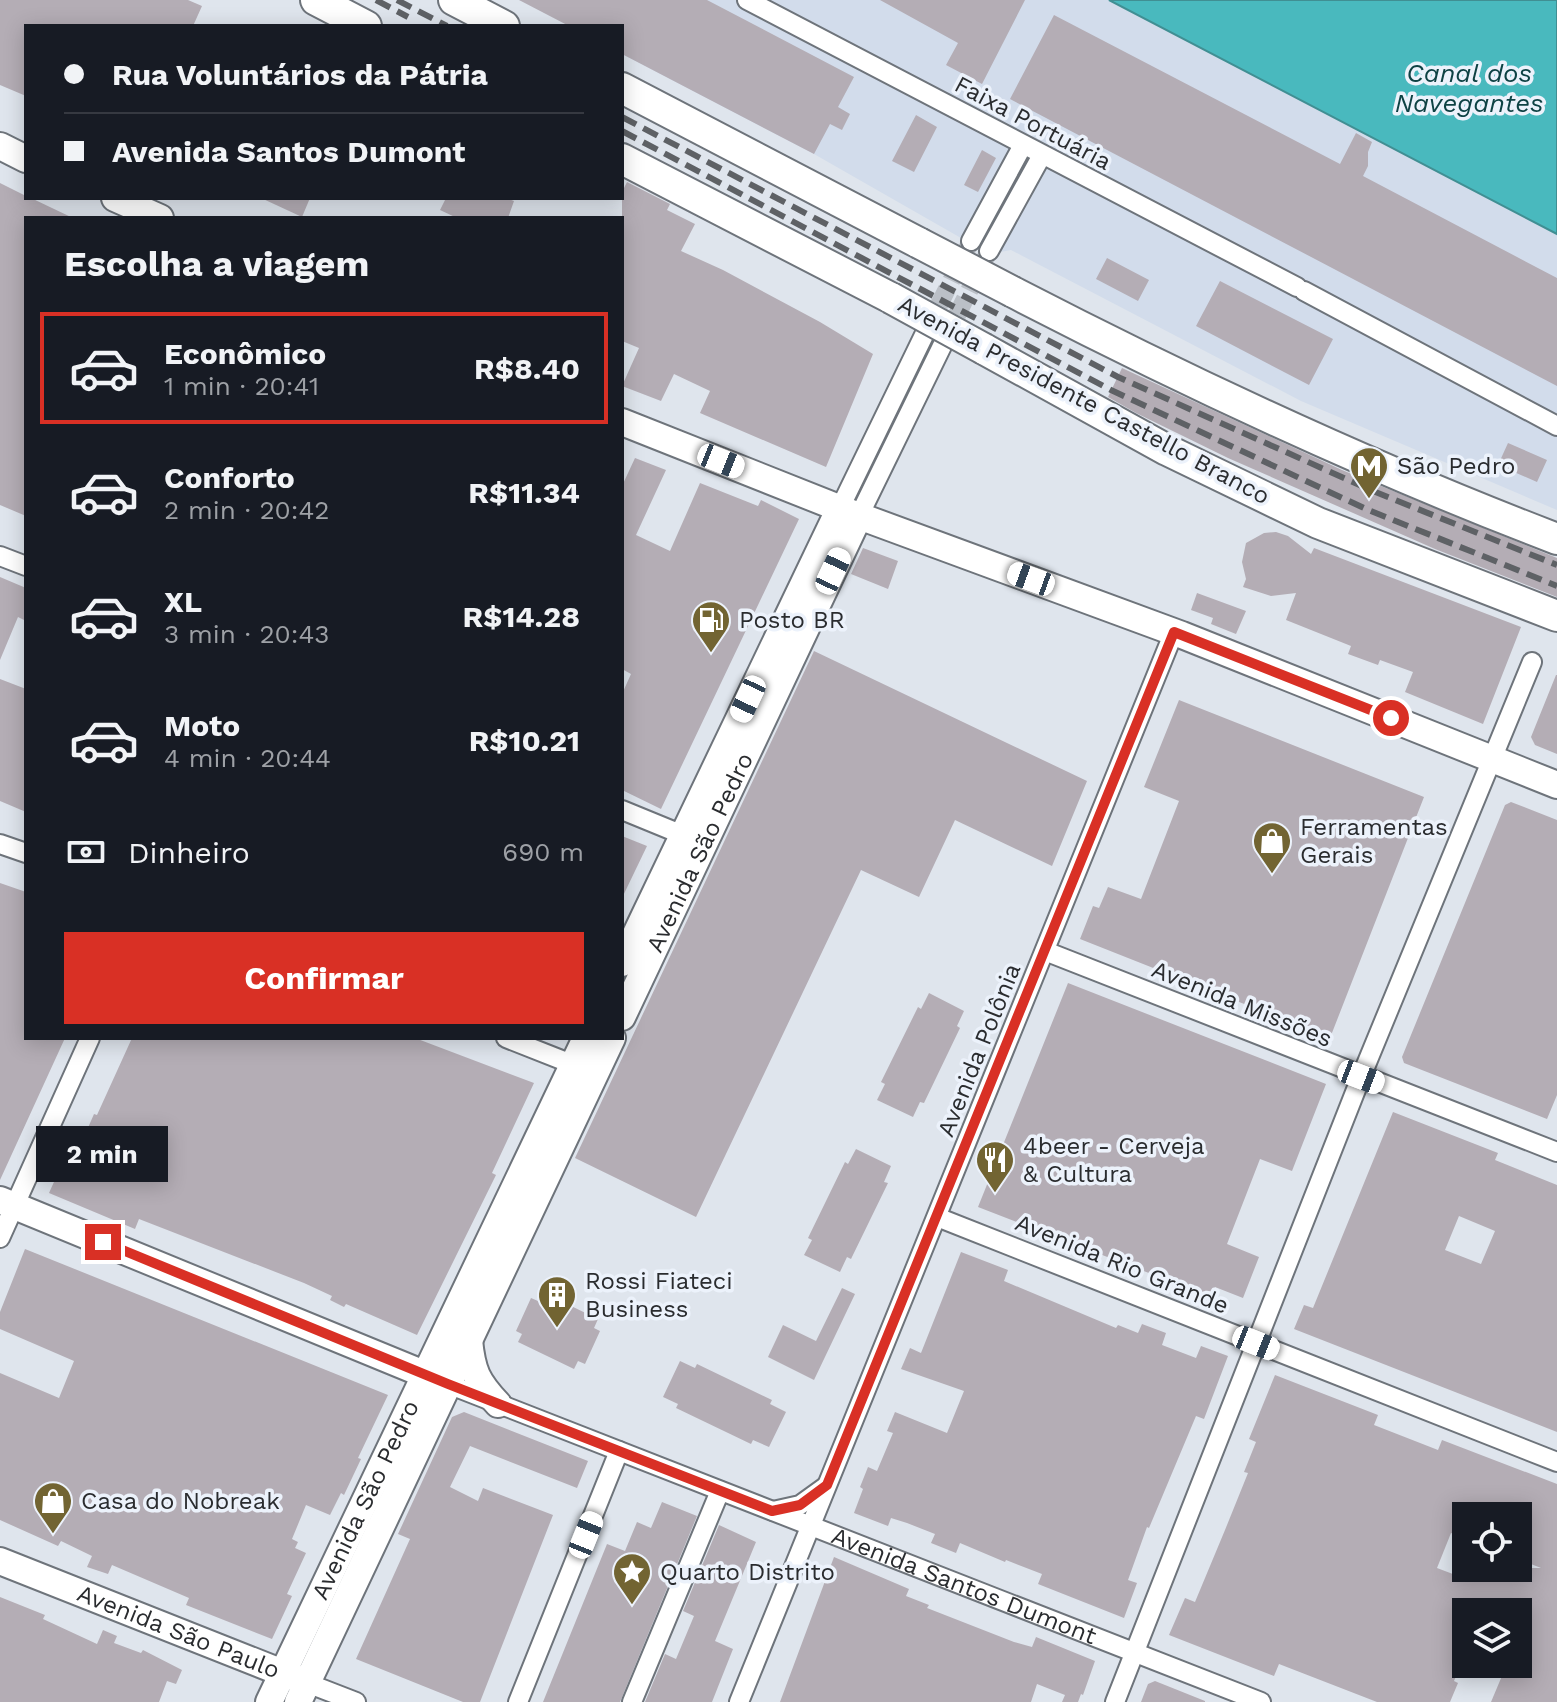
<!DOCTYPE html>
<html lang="pt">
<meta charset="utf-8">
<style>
:root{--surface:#171b24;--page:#242831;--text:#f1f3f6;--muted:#9ea1a6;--line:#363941;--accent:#d93025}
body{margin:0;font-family:"Work Sans",sans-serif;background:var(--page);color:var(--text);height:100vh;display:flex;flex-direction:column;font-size:30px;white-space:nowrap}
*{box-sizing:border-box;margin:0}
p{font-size:26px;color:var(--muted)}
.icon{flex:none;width:44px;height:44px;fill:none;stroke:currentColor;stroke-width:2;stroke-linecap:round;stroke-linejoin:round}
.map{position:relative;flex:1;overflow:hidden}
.sheet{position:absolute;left:24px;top:216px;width:600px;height:824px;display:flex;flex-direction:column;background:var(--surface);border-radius:0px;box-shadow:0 4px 20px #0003}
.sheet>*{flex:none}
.banner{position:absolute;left:24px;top:24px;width:600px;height:176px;border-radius:0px;box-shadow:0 4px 20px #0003;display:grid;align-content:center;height:176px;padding:0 40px;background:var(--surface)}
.tools{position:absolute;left:1452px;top:1502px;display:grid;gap:16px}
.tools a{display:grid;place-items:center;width:80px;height:80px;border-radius:0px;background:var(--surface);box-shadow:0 4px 20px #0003;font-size:40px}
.end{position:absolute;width:36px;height:36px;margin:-18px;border:10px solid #d93025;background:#fff;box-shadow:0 0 0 4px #fff}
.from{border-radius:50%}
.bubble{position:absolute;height:56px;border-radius:0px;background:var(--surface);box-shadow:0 4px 20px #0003;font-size:26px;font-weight:700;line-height:56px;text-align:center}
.car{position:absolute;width:24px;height:48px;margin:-24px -12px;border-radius:10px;box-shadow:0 0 6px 2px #0007;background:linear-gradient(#fff 24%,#345 0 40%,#fff 0 76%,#345 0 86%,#fff 0)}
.banner b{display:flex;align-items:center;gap:28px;height:76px;font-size:30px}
.banner b+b{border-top:2px solid var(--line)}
.banner i{width:20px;height:20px;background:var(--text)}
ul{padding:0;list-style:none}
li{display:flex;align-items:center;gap:24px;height:112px;margin:0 16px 12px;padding:0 24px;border:4px solid transparent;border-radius:0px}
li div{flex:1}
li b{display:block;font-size:30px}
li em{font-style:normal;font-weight:700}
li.selected{border-color:var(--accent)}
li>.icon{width:72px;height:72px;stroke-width:1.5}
h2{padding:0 40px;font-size:36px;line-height:96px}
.pay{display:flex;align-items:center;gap:20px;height:88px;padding:0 40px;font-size:30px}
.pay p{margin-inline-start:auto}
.button{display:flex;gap:16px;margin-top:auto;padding:16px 40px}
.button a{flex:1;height:92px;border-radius:0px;background:var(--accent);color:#fff;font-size:32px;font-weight:700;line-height:92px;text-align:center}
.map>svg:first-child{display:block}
.built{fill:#d2dceb}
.water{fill:#49b9be;stroke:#408f93;stroke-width:2}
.building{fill:#b4adb5;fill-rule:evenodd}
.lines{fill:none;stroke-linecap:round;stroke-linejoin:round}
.street-tunnel{stroke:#bbc0c7;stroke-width:18;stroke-dasharray:18 9;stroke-linecap:butt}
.street-casing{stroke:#6e747b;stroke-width:22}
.secondary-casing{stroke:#6e747b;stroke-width:30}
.primary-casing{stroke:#6e747b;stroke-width:34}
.street{stroke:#fff;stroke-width:18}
.secondary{stroke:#fff;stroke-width:26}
.primary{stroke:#fff;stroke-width:30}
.rail{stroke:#5e6165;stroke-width:6;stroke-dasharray:16 8;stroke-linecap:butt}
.primary-bridge-casing{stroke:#6e747b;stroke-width:34;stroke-linecap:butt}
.primary-bridge{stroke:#fff;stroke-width:30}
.route{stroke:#d93025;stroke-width:10}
.labels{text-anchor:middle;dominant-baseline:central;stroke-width:7;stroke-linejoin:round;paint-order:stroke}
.street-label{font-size:24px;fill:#2a2c2f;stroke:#ecf2fb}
.poi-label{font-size:24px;fill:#2a2c2f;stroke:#ecf2fb;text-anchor:start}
.water-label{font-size:26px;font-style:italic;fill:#0e4244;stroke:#ecf2fb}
</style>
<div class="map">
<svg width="1557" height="1702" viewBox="0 0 1557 1702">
<rect width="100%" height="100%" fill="#dfe5ed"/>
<path class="built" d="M519,0H1109L1557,234V510L1301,401L1011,250L989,254L814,154L622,54V26Z"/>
<path class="water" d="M1109,0H1557V234Z"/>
<path class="building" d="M0,0H188L202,6L193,26H26V96L0,85Z
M519,0H707L854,77L838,107L850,114L842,130L830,124L814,154L622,54V26H569Z
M880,0H1025L982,84L946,65L958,43Z
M1054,15L1340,164L1356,133L1372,142L1368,152V166L1363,176L1557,278V386L1010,99Z
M916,115L937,127L914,172L892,161Z
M982,150L996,158L978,192L964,185Z
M627,182L670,204L667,210L695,224L681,251L723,270L820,322L873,354L826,467L700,413L710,391L674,374L661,401L622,386L639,348L622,341V192Z
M0,183L26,196V198H31L73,218H26V516L0,505Z
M261,198H310L302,217Z
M446,198H506L514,201L508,218H457L440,210Z
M1107,258L1149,280L1138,301L1096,279Z
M1220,281L1333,339L1309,385L1196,326Z
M1122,368L1342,470L1557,558V597L1435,549L1228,458L1136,413L1108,397Z
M1508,443L1547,460L1537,482L1498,465Z
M635,458L666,470L636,535L670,551L700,483L758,506L761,500L799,519L661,809L622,790V694L631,674L622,669V486Z
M1276,532L1288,536L1311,554L1314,548L1521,627L1483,724L1405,692L1413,672L1380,660L1378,665L1348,654L1351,646L1286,620L1296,593L1271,596L1243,587L1246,579L1242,562L1246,543L1264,533Z
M863,548L898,561L888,589L851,574Z
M0,577L26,588V621L18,617L0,660Z
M1197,593L1246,611L1236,634L1211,624L1213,618L1191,610Z
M814,651L1087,781L1052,866L955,820L919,897L861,870L696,1217L575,1158Z
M1556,675H1557V754L1535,745L1531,737Z
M0,679L26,689V812L0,801Z
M1179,700L1424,797L1330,1038L1080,939L1093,906L1099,908L1108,887L1141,899L1179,801L1144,787Z
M1511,802L1557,820V1095L1547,1119L1404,1063L1402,1057L1505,805Z
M622,836L647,846L622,898Z
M0,883L26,892V1038H65L0,1180Z
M1068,983L1326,1084L1292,1171L1260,1159L1227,1244L1259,1257L1243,1298L1215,1287L1211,1297L978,1207Z
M929,993L964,1011L957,1026L960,1028L924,1103L920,1102L913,1117L877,1100L885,1084L881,1082L918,1007L921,1009Z
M132,1038H415L534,1083L492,1173L496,1175L417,1335L346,1304L344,1307L330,1300L332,1296L304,1283L139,1219L135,1229L49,1193L76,1133L84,1137L94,1114L97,1115Z
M1393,1112L1498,1153L1495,1160L1557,1185V1432L1294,1329L1304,1305L1313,1308ZM1459,1216L1495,1231L1481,1264L1445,1250Z
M856,1149L891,1166L884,1182L888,1183L851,1259L847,1257L840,1272L804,1255L812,1240L808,1238L845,1162L848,1164Z
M25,1249L388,1395L358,1458L361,1459L344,1495L341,1493L330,1515L306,1505L292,1539L298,1542L295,1548L306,1553L287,1594L292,1596L272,1639L186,1605L189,1598L112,1565L108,1574L87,1567L92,1556L61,1541L58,1546L0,1520V1373L59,1398L74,1361L0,1329V1312Z
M961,1252L1008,1270L1004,1281L1116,1328L1118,1325L1138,1333L1142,1324L1166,1333L1162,1345L1196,1358L1201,1346L1228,1356L1204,1419L1196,1416L1149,1528L1147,1527L1128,1580L1137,1583L1124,1618L1038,1584L1042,1574L1006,1560L1005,1562L960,1543L956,1553L931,1543L935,1534L907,1523L891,1518L888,1526L854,1513L863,1489L860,1487L868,1467L877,1471L893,1433L887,1431L895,1412L947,1433L964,1391L901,1369L910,1348L921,1353Z
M842,1288L855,1294L814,1380L768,1357L783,1325L816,1341Z
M542,1292L598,1319L594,1328L600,1331L585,1364L578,1361L574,1369L518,1342L522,1334L516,1331L531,1298L538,1301Z
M680,1361L695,1368L697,1364L772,1400L770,1404L786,1412L769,1447L753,1440L751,1444L676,1408L678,1404L663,1397Z
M1275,1375L1378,1415L1374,1425L1438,1450L1442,1440L1557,1484V1702H1491L1507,1664H1518V1637L1524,1623L1518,1621V1612H1466V1653L1454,1681L1458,1683L1450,1702H1377L1279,1664L1274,1676L1169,1635L1185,1598L1195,1602L1225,1530L1248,1473L1244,1472L1256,1442L1249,1439ZM1466,1516H1518V1559L1541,1568H1471L1466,1579L1437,1568L1451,1533L1466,1539Z
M464,1412L588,1461L577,1488L470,1446L450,1487L478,1501L483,1488L553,1515L480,1702H463L356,1659L410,1539L398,1534L452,1417Z
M662,1502L697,1516L620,1702H543L607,1544L625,1551L637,1522L651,1528Z
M719,1525L756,1542L715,1641L733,1649L712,1702H645L665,1654L676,1659L694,1616L683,1611Z
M834,1557L909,1589L906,1596L929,1605L927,1608L1014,1642L1032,1647L1036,1637L1095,1661L1083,1695L1081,1694L1078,1702H1062L1065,1695L1037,1684L1031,1702H780Z
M0,1597L45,1615L43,1619L97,1644L103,1630L117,1636L114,1643L141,1653L143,1650L182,1670L176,1684L167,1681L159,1702H0Z
M1155,1681L1205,1701V1702H1141L1148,1684Z"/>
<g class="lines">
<path class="street-tunnel" d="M927,329L971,241
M945,339L989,251"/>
<g class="street-casing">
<g id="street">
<path d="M747,0L1297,287"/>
<path d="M971,241L1023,145"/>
<path d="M989,251L1042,155"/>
<path d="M1304,291L1557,426"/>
<path d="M840,508L926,331"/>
<path d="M859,516L944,342"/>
<path d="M0,556L26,566"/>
<path d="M622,810L683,835"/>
<path d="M0,844L26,853"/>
<path d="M1045,951L1557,1152"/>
<path d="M506,1038L582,1068"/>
<path d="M937,1217L1557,1462"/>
<path d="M0,1238L90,1038"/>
<path id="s1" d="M448,1384L1261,1702"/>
<path d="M773,1511L800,1505L825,1487"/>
<path d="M307,1683L356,1702"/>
<path d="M518,1702L619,1451"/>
<path d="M632,1702L720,1491"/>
<path d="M739,1702L1174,632"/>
<path d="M1115,1702L1361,1077L1532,662"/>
</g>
</g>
<g class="secondary-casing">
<g id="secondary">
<path d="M0,146L26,159"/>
<path d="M115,198L160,218"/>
<path d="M622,422L859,516L1182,635L1557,785"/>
<path d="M622,963L840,508"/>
<path id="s2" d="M622,1017L859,516"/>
<path d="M0,1200L441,1381"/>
<path d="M469,1340C472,1371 477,1382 498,1404"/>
<path id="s3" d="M0,1561L298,1679"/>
<path id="s4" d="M269,1702L586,1038"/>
<path d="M298,1702L612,1038"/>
</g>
</g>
<g class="primary-casing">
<path id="primary" d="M316,0L366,26
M454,0L504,26
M622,88L919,243
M622,159L891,298
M1013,292C1189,383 1371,468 1557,539
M984,349L1167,450L1318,523L1557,616"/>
</g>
<use href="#street" class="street"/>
<use href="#secondary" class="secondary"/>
<use href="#primary" class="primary"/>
<path class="rail" d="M376,0L408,17
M397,0L447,26
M622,117L1118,377L1373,491L1557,565
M622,131L1111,390L1366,509L1557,586"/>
<g class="primary-bridge-casing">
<path id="primary-bridge" d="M919,243L1013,292
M891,298L984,349"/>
</g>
<use href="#primary-bridge" class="primary-bridge"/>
</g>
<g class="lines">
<path class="route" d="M103,1242L448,1384L772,1511L800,1505L827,1485L1174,632L1391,718"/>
</g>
<defs>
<g id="metro-pin" transform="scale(2)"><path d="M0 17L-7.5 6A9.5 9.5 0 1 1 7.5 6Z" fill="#726432" stroke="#ecf2fb"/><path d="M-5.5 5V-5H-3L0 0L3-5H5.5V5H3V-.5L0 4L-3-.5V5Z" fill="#fff"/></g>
<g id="fuel-pin" transform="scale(2)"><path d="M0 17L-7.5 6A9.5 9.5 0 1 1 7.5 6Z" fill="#726432" stroke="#ecf2fb"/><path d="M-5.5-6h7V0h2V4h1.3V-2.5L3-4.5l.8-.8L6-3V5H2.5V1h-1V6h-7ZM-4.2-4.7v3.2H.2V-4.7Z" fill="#fff"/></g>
<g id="shop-pin" transform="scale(2)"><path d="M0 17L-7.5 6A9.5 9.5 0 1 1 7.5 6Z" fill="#726432" stroke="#ecf2fb"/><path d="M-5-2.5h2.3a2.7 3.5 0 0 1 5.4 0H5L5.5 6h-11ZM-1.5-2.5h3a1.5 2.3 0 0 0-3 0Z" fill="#fff"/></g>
<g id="restaurant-pin" transform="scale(2)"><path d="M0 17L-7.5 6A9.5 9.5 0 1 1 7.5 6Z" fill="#726432" stroke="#ecf2fb"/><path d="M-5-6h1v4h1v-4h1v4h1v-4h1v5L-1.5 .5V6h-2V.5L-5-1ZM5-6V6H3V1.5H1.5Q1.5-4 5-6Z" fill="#fff"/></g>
<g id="building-pin" transform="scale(2)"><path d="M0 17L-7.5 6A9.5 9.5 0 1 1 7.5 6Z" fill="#726432" stroke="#ecf2fb"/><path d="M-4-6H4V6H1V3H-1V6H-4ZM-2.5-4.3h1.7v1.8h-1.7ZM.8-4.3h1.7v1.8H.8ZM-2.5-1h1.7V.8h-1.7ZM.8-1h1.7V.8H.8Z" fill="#fff"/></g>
<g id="sight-pin" transform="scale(2)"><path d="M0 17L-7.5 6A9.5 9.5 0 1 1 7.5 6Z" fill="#726432" stroke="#ecf2fb"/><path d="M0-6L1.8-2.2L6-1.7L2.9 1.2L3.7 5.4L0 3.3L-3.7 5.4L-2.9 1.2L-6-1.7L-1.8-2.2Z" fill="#fff"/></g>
</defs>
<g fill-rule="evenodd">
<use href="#metro-pin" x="1369" y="466"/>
<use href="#fuel-pin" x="711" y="620"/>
<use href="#shop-pin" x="1272" y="841"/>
<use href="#restaurant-pin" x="995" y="1160"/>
<use href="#building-pin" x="557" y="1295"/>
<use href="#shop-pin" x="53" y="1501"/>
<use href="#sight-pin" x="632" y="1572"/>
</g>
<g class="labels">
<g class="street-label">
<text transform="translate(1033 123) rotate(28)">Faixa Portuária</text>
<text transform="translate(1084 400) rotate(28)">Avenida Presidente Castello Branco</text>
<text stroke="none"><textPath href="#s2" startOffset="182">Avenida São Pedro</textPath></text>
<text transform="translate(1242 1004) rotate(22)">Avenida Missões</text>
<text transform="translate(979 1050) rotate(-68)">Avenida Polônia</text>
<text transform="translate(1122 1264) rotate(22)">Avenida Rio Grande</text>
<text stroke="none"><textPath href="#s4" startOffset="224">Avenida São Pedro</textPath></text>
<text stroke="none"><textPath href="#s1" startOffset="554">Avenida Santos Dumont</textPath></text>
<text stroke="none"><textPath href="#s3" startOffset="192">Avenida São Paulo</textPath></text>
</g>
<g class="poi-label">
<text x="1397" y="466">São Pedro</text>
<text x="739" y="620">Posto BR</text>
<text x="1300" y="827">Ferramentas<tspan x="1300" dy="28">Gerais</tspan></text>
<text x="1023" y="1146">4beer - Cerveja<tspan x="1023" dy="28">&amp; Cultura</tspan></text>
<text x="585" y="1281">Rossi Fiateci<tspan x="585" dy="28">Business</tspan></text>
<text x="81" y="1501">Casa do Nobreak</text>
<text x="660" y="1572">Quarto Distrito</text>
</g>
<g class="water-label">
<text x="1469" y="73">Canal dos<tspan x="1469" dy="30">Navegantes</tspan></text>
</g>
</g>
</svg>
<div class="tools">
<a><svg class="icon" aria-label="locate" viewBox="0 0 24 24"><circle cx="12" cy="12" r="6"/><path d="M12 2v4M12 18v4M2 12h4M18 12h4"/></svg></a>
<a><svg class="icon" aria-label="layers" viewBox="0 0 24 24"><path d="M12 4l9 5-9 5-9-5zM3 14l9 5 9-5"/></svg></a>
</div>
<i class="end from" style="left:1391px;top:718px"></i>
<i class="end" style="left:103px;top:1242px"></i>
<div class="bubble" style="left:36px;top:1126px;width:132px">2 min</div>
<i class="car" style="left:721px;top:461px;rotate:112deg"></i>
<i class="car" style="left:833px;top:571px;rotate:25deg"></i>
<i class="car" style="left:1031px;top:579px;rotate:290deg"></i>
<i class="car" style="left:748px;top:699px;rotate:205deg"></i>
<i class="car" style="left:1361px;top:1077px;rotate:111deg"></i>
<i class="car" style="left:1256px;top:1343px;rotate:112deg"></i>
<i class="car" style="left:586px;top:1535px;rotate:22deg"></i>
<div class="banner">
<b><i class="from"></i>Rua Voluntários da Pátria</b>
<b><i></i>Avenida Santos Dumont</b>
</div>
<section class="sheet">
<h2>Escolha a viagem</h2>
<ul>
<li class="selected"><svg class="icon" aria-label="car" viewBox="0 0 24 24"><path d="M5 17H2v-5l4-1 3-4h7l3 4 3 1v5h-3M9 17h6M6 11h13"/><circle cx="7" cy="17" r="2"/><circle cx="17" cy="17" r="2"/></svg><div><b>Econômico</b><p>1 min · 20:41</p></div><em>R$8.40</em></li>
<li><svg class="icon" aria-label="car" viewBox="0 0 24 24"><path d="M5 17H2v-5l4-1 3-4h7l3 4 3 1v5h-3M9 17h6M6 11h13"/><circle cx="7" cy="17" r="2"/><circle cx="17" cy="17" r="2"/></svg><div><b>Conforto</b><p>2 min · 20:42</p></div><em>R$11.34</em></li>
<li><svg class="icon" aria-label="car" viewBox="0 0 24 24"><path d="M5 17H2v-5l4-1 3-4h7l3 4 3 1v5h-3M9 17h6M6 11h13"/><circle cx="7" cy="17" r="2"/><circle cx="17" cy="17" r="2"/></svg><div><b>XL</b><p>3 min · 20:43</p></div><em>R$14.28</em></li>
<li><svg class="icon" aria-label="car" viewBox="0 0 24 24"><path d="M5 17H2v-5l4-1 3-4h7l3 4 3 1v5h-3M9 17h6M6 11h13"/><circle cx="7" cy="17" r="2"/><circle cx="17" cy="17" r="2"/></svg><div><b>Moto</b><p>4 min · 20:44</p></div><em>R$10.21</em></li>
</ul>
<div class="pay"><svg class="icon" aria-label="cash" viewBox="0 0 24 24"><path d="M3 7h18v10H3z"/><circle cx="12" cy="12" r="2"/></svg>Dinheiro<p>690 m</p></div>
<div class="button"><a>Confirmar</a></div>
</section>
</div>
